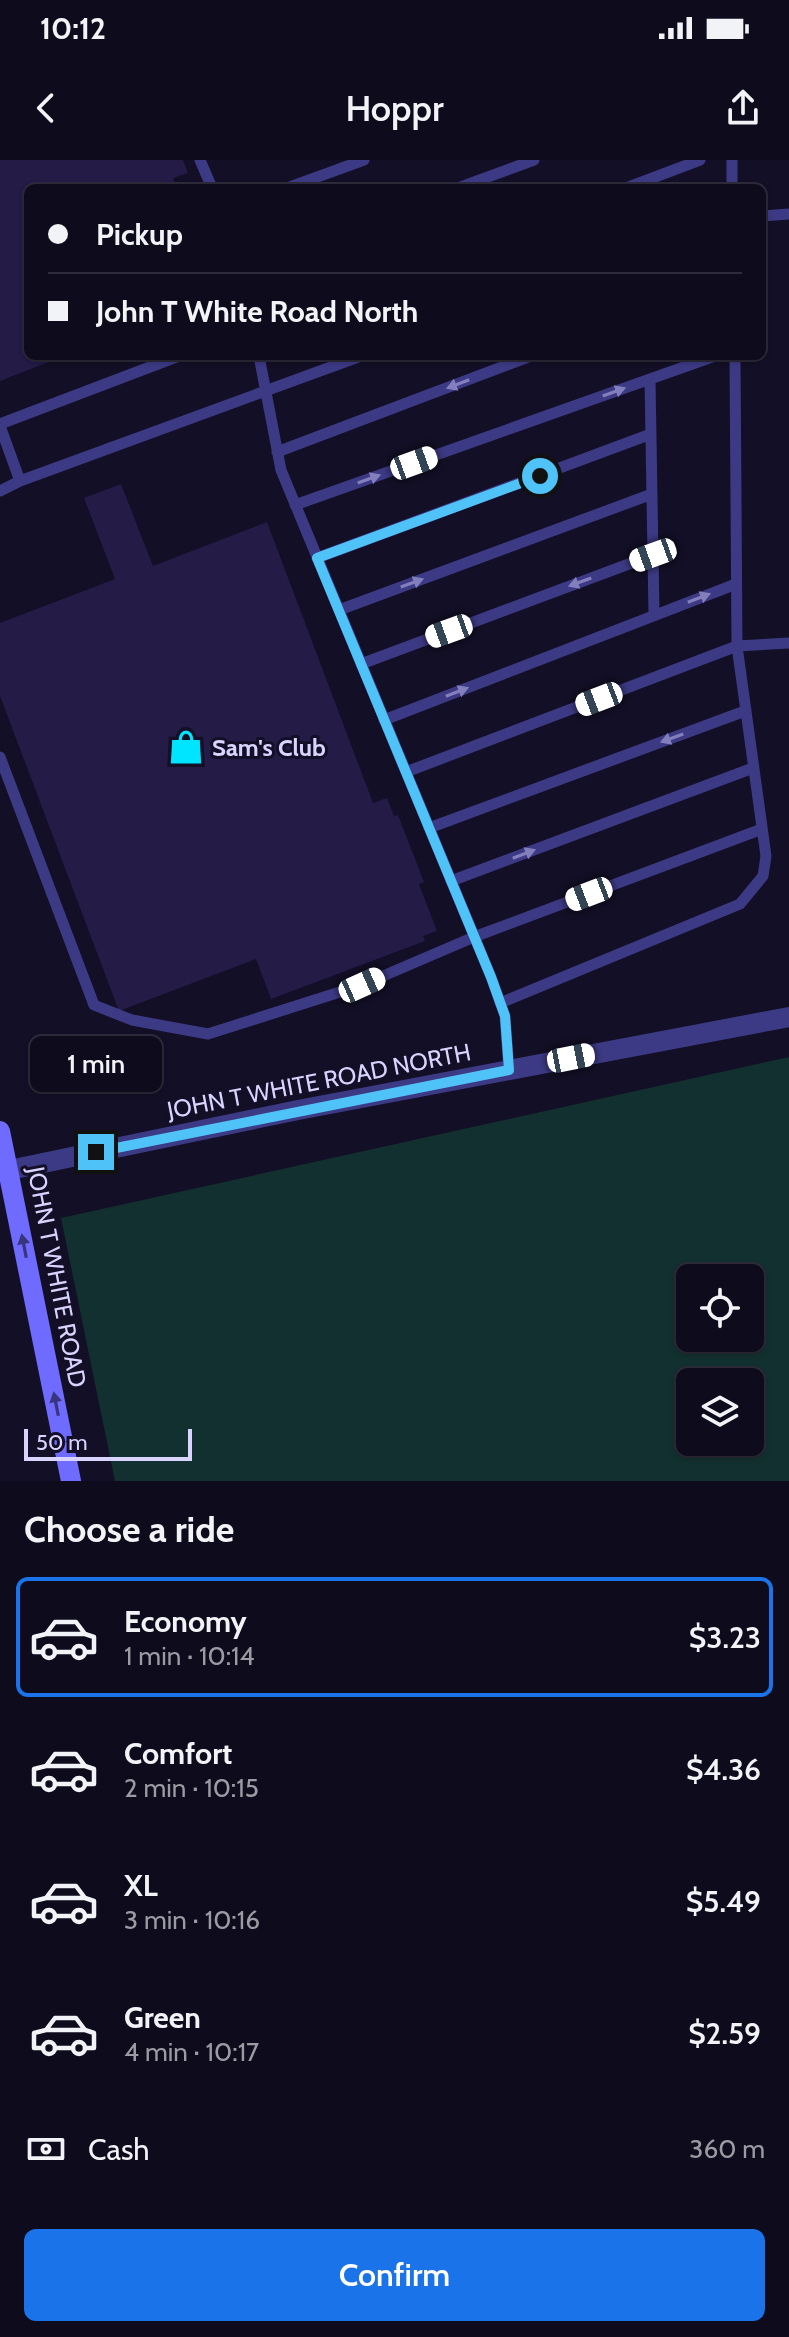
<!DOCTYPE html>
<meta charset="utf-8">
<style>
:root{--surface:#0e0b1c;--page:#1c1929;--text:#f1f3f6;--muted:#9b9ba3;--line:#2e2b3b;--accent:#1a73e8}
body{margin:0;font-family:Cabin,sans-serif;background:var(--page);color:var(--text);height:100vh;display:flex;flex-direction:column;font-size:30px;white-space:nowrap}
*{box-sizing:border-box;margin:0}
p{font-size:26px;color:var(--muted)}
.icon{flex:none;width:44px;height:44px;fill:none;stroke:currentColor;stroke-width:2;stroke-linecap:round;stroke-linejoin:round}
.map{position:relative;height:1321px;overflow:hidden}
.side{display:flex;flex-direction:column;background:var(--surface);flex:1}
.side>*{flex:none}
.hud{position:absolute;left:24px;top:24px;width:742px;height:176px;border-radius:12px;box-shadow:0 2px 6px #0004,0 0 0 2px var(--line);display:grid;align-content:center;height:176px;padding:0 24px;background:var(--surface)}
.tools{position:absolute;left:676px;top:1104px;display:grid;gap:16px}
.tools a{display:grid;place-items:center;width:88px;height:88px;border-radius:12px;background:var(--surface);box-shadow:0 2px 6px #0004,0 0 0 2px var(--line);font-size:40px}
.scale{position:absolute;left:24px;bottom:20px;width:168px;box-sizing:border-box;padding-left:8px;border:4px solid #d9d4ff;border-top:0;font-size:22px;line-height:28px;white-space:nowrap;color:#d9d4ff;-webkit-text-stroke:6px #130f26;paint-order:stroke}
.end{position:absolute;width:36px;height:36px;margin:-18px;border:10px solid #4fc3f7;background:#111;box-shadow:0 0 0 4px #111}
.from{border-radius:50%}
.bubble{position:absolute;height:56px;border-radius:12px;background:var(--surface);box-shadow:0 2px 6px #0004,0 0 0 2px var(--line);font-size:26px;font-weight:600;line-height:56px;text-align:center}
.car{position:absolute;width:24px;height:48px;margin:-24px -12px;border-radius:10px;box-shadow:0 0 6px 2px #0007;background:linear-gradient(#fff 24%,#345 0 40%,#fff 0 76%,#345 0 86%,#fff 0)}
.hud b{display:flex;align-items:center;gap:28px;height:76px;font-size:30px}
.hud b+b{border-top:2px solid var(--line)}
.hud i{width:20px;height:20px;background:var(--text)}
ul{padding:0;list-style:none}
li{display:flex;align-items:center;gap:24px;height:120px;margin:0 16px 12px;padding:0 8px;border:4px solid transparent;border-radius:12px}
li div{flex:1}
li b{display:block;font-size:30px}
li em{font-style:normal;font-weight:600}
li.selected{border-color:var(--accent)}
li>.icon{width:72px;height:72px;stroke-width:1.5}
h2{padding:0 24px;font-size:36px;line-height:96px}
.pay{display:flex;align-items:center;gap:20px;height:88px;padding:0 24px;font-size:30px}
.pay p{margin-inline-start:auto}
.button{display:flex;gap:16px;margin-top:auto;padding:16px 24px}
.button a{flex:1;height:92px;border-radius:12px;background:var(--accent);color:#fff;font-size:32px;font-weight:600;line-height:92px;text-align:center}
.status{display:flex;justify-content:space-between;align-items:center;height:56px;padding:0 40px;background:var(--surface);direction:ltr}
.status svg{height:22px;fill:currentColor}
header{display:flex;justify-content:space-between;align-items:center;height:104px;padding:0 24px;background:var(--surface);font-size:36px;font-weight:600}
.map>svg:first-child{display:block}
.green{fill:#12302f;fill-rule:evenodd}
.building{fill:#241b47}
.lines{fill:none;stroke-linecap:round;stroke-linejoin:round}
.service{stroke:#3d3a85;stroke-width:11}
.tertiary{stroke:#3d3a85;stroke-width:20}
.secondary{stroke:#6f6bff;stroke-width:20}
.oneway{fill:#837fbc}
.oneway2{fill:#38347d}
.route{stroke:#4fc3f7;stroke-width:10}
.labels{text-anchor:middle;dominant-baseline:central;stroke-width:6;stroke-linejoin:round;paint-order:stroke}
.poi-label{font-size:24px;font-weight:bold;fill:#d9d4ff;stroke:#130f26;text-anchor:start}
.street-label{font-size:24px;fill:#d9d4ff;stroke:#130f26}
</style>
<div class="status"><b>10:12</b><svg viewBox="0 0 49 12"><path d="M0 12V9h3v3zM5 12V6h3v6zM10 12V3h3v9zM15 12V0h3v12zM26 1h20v11H26zM47 4h2v5h-2z"/></svg></div>
<header><svg class="icon" aria-label="back" viewBox="0 0 24 24"><path d="M15 5l-7 7 7 7"/></svg>Hoppr<svg class="icon" aria-label="share" viewBox="0 0 24 24"><path d="M12 15V3M7 8l5-5 5 5M5 13v7h14v-7"/></svg></header>
<div class="map">
<svg width="789" height="1321" viewBox="0 0 789 1321">
<rect width="100%" height="100%" fill="#130f26"/>
<path class="green" d="M789,897V1321H115L61,1058ZM690,1118H750V1178H690ZM690,1222H750V1282H690Z"/>
<path class="building" d="M0,0H183L188,13L173,18L176,28H28V196H64L0,221Z
M121,324L153,406L267,362L373,643L387,638L394,656L398,655L424,722L419,724L437,771L423,776L425,781L271,839L256,799L119,851L0,536V463L115,419L84,338Z"/>
<g class="lines">
<path class="service" d="M200,0L212,28
M732,0V28
M287,28L364,0
M458,28L534,0
M626,28L700,0
M762,56L789,54
M259,196L281,310L491,817L505,856L509,910
M650,219L654,455
M0,264L179,196
M0,266L20,321L361,196
M277,292L531,196
M0,331L20,321
M295,345L715,196
M317,398L651,274
M339,450L652,334
M361,504L653,395
M384,560L736,424
M0,597L94,845L132,860L208,874L362,825L474,777L762,669
M406,612L737,486L789,483
M429,668L745,551
M451,721L753,608
M500,843L740,744L763,716L766,696L737,486L735,196"/>
<path class="tertiary" d="M0,1012L298,950L789,857"/>
<path class="secondary" d="M0,971L71,1321"/>
</g>
<defs><path id="oneway-solid" d="M-6-.8H1V-3.2L6.5 0L1 3.2V.8H-6Z" transform="scale(2)"/></defs>
<g class="oneway">
<use href="#oneway-solid" transform="translate(458 224) rotate(159)"/>
<use href="#oneway-solid" transform="translate(614 232) rotate(-20)"/>
<use href="#oneway-solid" transform="translate(369 319) rotate(-20)"/>
<use href="#oneway-solid" transform="translate(580 422) rotate(160)"/>
<use href="#oneway-solid" transform="translate(412 423) rotate(-20)"/>
<use href="#oneway-solid" transform="translate(699 438) rotate(-21)"/>
<use href="#oneway-solid" transform="translate(457 532) rotate(-21)"/>
<use href="#oneway-solid" transform="translate(672 578) rotate(160)"/>
<use href="#oneway-solid" transform="translate(524 694) rotate(-21)"/>
</g>
<g class="oneway2">
<use href="#oneway-solid" transform="translate(24 1086) rotate(-101)"/>
<use href="#oneway-solid" transform="translate(56 1244) rotate(-101)"/>
</g>
<g class="lines">
<path class="route" d="M96,992L509,910L505,856L491,817L317,398L540,316"/>
</g>
<defs>
<g id="shop-bare" transform="scale(2.76)"><path d="M-5-2.5h2.3a2.7 3.5 0 0 1 5.4 0H5L5.5 6h-11ZM-1.5-2.5h3a1.5 2.3 0 0 0-3 0Z" fill="#00e5ff" stroke="#130f26" stroke-width="2.5" paint-order="stroke"/></g>
</defs>
<g fill-rule="evenodd">
<use href="#shop-bare" x="186" y="587"/>
</g>
<g class="labels">
<g class="poi-label">
<text x="212" y="587">Sam's Club</text>
</g>
<g class="street-label">
<text transform="translate(319 921) rotate(-11)">JOHN T WHITE ROAD NORTH</text>
<text transform="translate(57 1117) rotate(79)">JOHN T WHITE ROAD</text>
</g>
</g>
</svg>
<div class="tools">
<a><svg class="icon" aria-label="locate" viewBox="0 0 24 24"><circle cx="12" cy="12" r="6"/><path d="M12 2v4M12 18v4M2 12h4M18 12h4"/></svg></a>
<a><svg class="icon" aria-label="layers" viewBox="0 0 24 24"><path d="M12 4l9 5-9 5-9-5zM3 14l9 5 9-5"/></svg></a>
</div>
<div class="scale">50 m</div>
<i class="end from" style="left:540px;top:316px"></i>
<i class="end" style="left:96px;top:992px"></i>
<div class="bubble" style="left:30px;top:876px;width:132px">1 min</div>
<i class="car" style="left:414px;top:303px;rotate:70deg"></i>
<i class="car" style="left:653px;top:395px;rotate:250deg"></i>
<i class="car" style="left:449px;top:471px;rotate:250deg"></i>
<i class="car" style="left:599px;top:539px;rotate:249deg"></i>
<i class="car" style="left:589px;top:734px;rotate:249deg"></i>
<i class="car" style="left:362px;top:825px;rotate:66deg"></i>
<i class="car" style="left:571px;top:898px;rotate:79deg"></i>
<div class="hud">
<b><i class="from"></i>Pickup</b>
<b><i></i>John T White Road North</b>
</div>
</div>
<section class="side">
<h2>Choose a ride</h2>
<ul>
<li class="selected"><svg class="icon" aria-label="car" viewBox="0 0 24 24"><path d="M5 17H2v-5l4-1 3-4h7l3 4 3 1v5h-3M9 17h6M6 11h13"/><circle cx="7" cy="17" r="2"/><circle cx="17" cy="17" r="2"/></svg><div><b>Economy</b><p>1 min · 10:14</p></div><em>$3.23</em></li>
<li><svg class="icon" aria-label="car" viewBox="0 0 24 24"><path d="M5 17H2v-5l4-1 3-4h7l3 4 3 1v5h-3M9 17h6M6 11h13"/><circle cx="7" cy="17" r="2"/><circle cx="17" cy="17" r="2"/></svg><div><b>Comfort</b><p>2 min · 10:15</p></div><em>$4.36</em></li>
<li><svg class="icon" aria-label="car" viewBox="0 0 24 24"><path d="M5 17H2v-5l4-1 3-4h7l3 4 3 1v5h-3M9 17h6M6 11h13"/><circle cx="7" cy="17" r="2"/><circle cx="17" cy="17" r="2"/></svg><div><b>XL</b><p>3 min · 10:16</p></div><em>$5.49</em></li>
<li><svg class="icon" aria-label="car" viewBox="0 0 24 24"><path d="M5 17H2v-5l4-1 3-4h7l3 4 3 1v5h-3M9 17h6M6 11h13"/><circle cx="7" cy="17" r="2"/><circle cx="17" cy="17" r="2"/></svg><div><b>Green</b><p>4 min · 10:17</p></div><em>$2.59</em></li>
</ul>
<div class="pay"><svg class="icon" aria-label="cash" viewBox="0 0 24 24"><path d="M3 7h18v10H3z"/><circle cx="12" cy="12" r="2"/></svg>Cash<p>360 m</p></div>
<div class="button"><a>Confirm</a></div>
</section>
